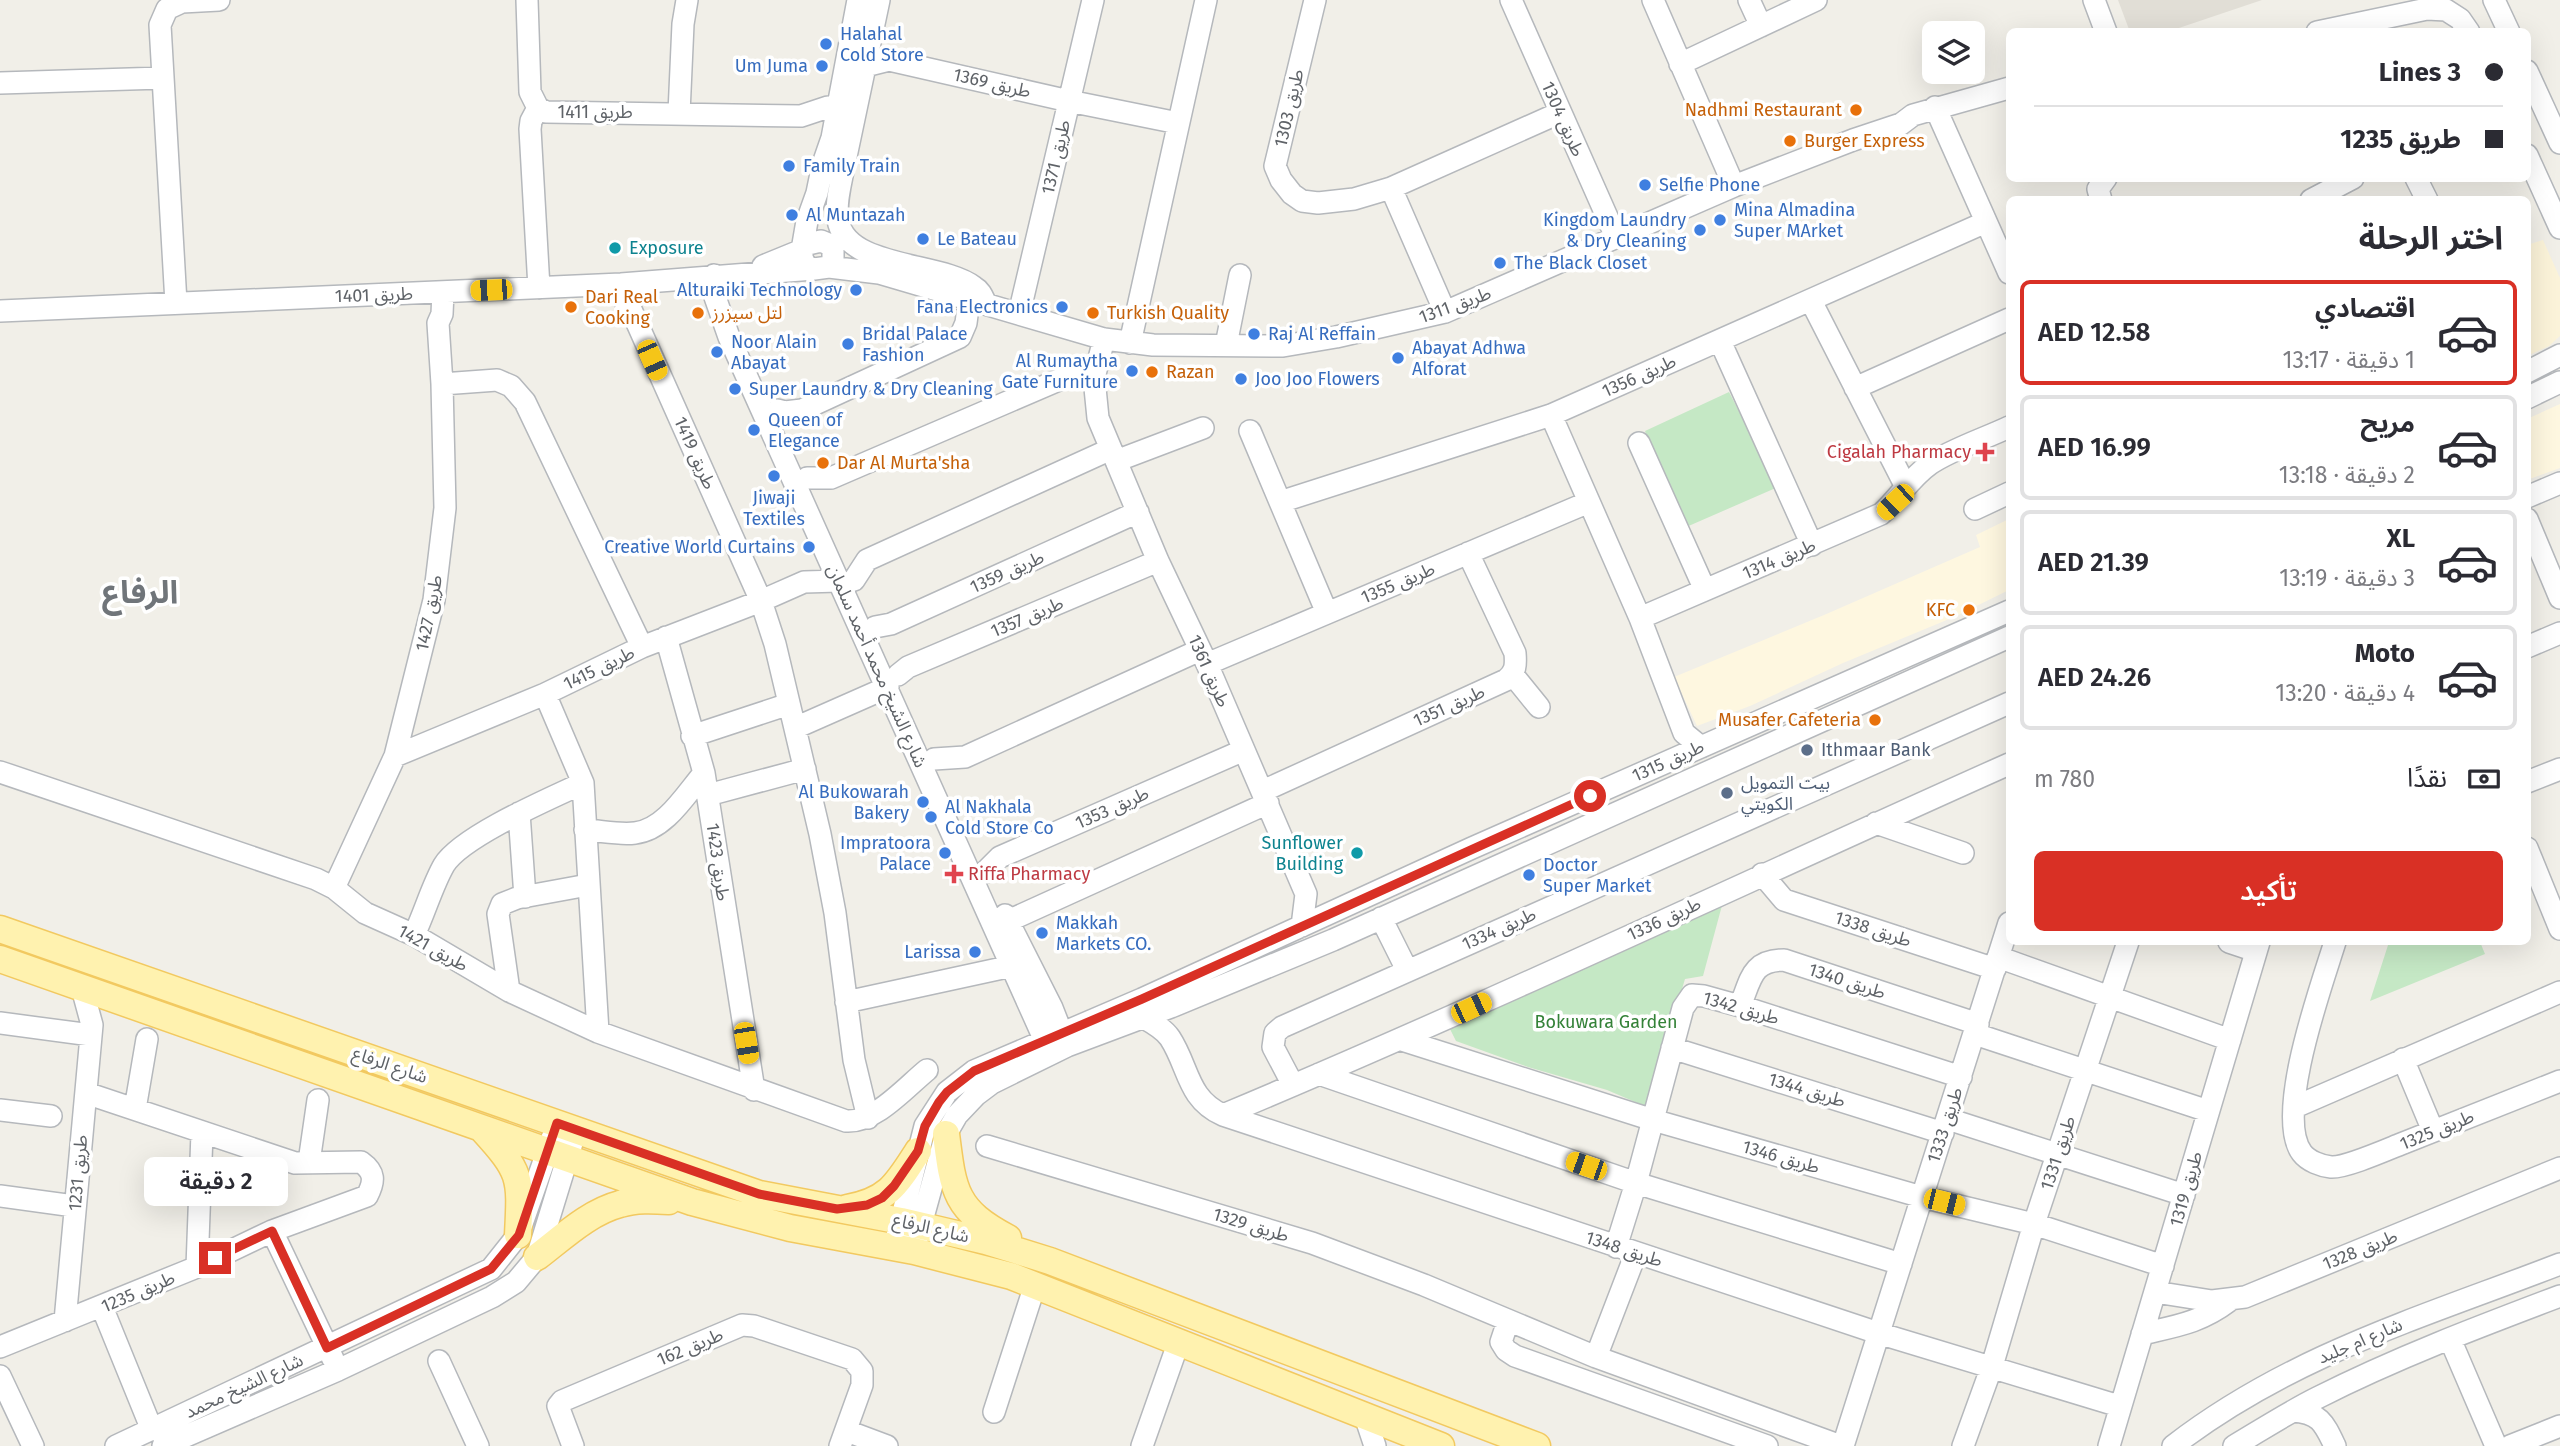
<!DOCTYPE html>
<html lang="ar">
<meta charset="utf-8">
<style>
:root{--surface:#fff;--page:#f7f7f7;--text:#2b2b33;--muted:#7c7c81;--line:#e1e1e2;--accent:#d93025}
body{margin:0;font-family:"Fira Sans","Noto Sans Arabic",sans-serif;background:var(--page);color:var(--text);direction:rtl;height:100vh;display:flex;flex-direction:column;font-size:26px;white-space:nowrap}
*{box-sizing:border-box;margin:0}
p{font-size:23px;color:var(--muted)}
.icon{flex:none;width:38px;height:38px;fill:none;stroke:currentColor;stroke-width:2;stroke-linecap:round;stroke-linejoin:round}
.map{position:relative;flex:1;overflow:hidden;direction:ltr}
.side{position:absolute;left:2006px;top:196px;width:525px;height:749px;display:flex;flex-direction:column;background:var(--surface);border-radius:10px;box-shadow:0 7px 28px #0002;direction:rtl}
.side>*{flex:none}
.top-card{position:absolute;left:2006px;top:28px;width:525px;height:154px;border-radius:10px;box-shadow:0 7px 28px #0002;direction:rtl;display:grid;align-content:center;height:154px;padding:0 28px;background:var(--surface)}
.controls{position:absolute;left:1922px;top:21px;display:grid;gap:14px}
.controls a{display:grid;place-items:center;width:63px;height:63px;border-radius:10px;background:var(--surface);box-shadow:0 7px 28px #0002;font-size:35px}
.end{position:absolute;width:32px;height:32px;margin:-16px;border:9px solid #d93025;background:#fff;box-shadow:0 0 0 4px #fff}
.from{border-radius:50%}
.bubble{position:absolute;height:49px;border-radius:10px;background:var(--surface);box-shadow:0 7px 28px #0002;font-size:23px;font-weight:600;line-height:49px;text-align:center;direction:rtl}
.car{position:absolute;width:21px;height:42px;margin:-21px -10px;border-radius:9px;box-shadow:0 0 5px 2px #0007;background:linear-gradient(#f5c518 24%,#345 0 40%,#f5c518 0 76%,#345 0 86%,#f5c518 0)}
.top-card b{display:flex;align-items:center;gap:24px;height:66px;font-size:26px}
.top-card b+b{border-top:2px solid var(--line)}
.top-card i{width:18px;height:18px;background:var(--text)}
ul{padding:0;list-style:none}
li{display:flex;align-items:center;gap:21px;height:105px;margin:0 14px 10px;padding:0 14px;border:4px solid var(--line);border-radius:10px}
li div{flex:1}
li b{display:block;font-size:26px}
li em{font-style:normal;font-weight:600}
li.active{border-color:var(--accent)}
li>.icon{width:63px;height:63px;stroke-width:1.5}
h2{padding:0 28px;font-size:32px;line-height:84px}
.pay{display:flex;align-items:center;gap:18px;height:77px;padding:0 28px;font-size:26px}
.pay p{margin-inline-start:auto}
.action{display:flex;gap:14px;margin-top:auto;padding:14px 28px}
.action a{flex:1;height:80px;border-radius:10px;background:var(--accent);color:#fff;font-size:28px;font-weight:600;line-height:80px;text-align:center}
.map>svg:first-child{display:block}
.commercial{fill:#fef7e0}
.education{fill:#e1ded6}
.green{fill:#c5e8c5}
.sand{fill:#fbf3d9}
.lines{fill:none;stroke-linecap:round;stroke-linejoin:round}
.minor-casing{stroke:#b5b8bc;stroke-width:24}
.major-casing{stroke:#f2c960;stroke-width:29}
.minor{stroke:#fff;stroke-width:21}
.major{stroke:#fff2af;stroke-width:26}
.route{stroke:#d93025;stroke-width:9}
.shop-dot{fill:#3f7fe0;stroke:#fff;stroke-width:2.5}
.food-dot{fill:#e8710a;stroke:#fff;stroke-width:2.5}
.culture-dot{fill:#0f9aa8;stroke:#fff;stroke-width:2.5}
.health-dot{fill:#e0444e;stroke:#fff;stroke-width:2.5}
.service-dot{fill:#5c6f8a;stroke:#fff;stroke-width:2.5}
.labels{text-anchor:middle;dominant-baseline:central;stroke-width:7;stroke-linejoin:round;paint-order:stroke}
.shop-label{font-size:18px;fill:#366cbe;stroke:#fff;text-anchor:start}
.street-label{font-size:18px;fill:#5f6368;stroke:#fff}
.food-label{font-size:18px;fill:#c56008;stroke:#fff;text-anchor:start}
.culture-label{font-size:18px;fill:#0d838f;stroke:#fff;text-anchor:start}
.health-label{font-size:18px;fill:#be3a42;stroke:#fff;text-anchor:end}
.service-label{font-size:18px;fill:#4e5e75;stroke:#fff;text-anchor:start}
.park-label{font-size:18px;fill:#348238;stroke:#fff}
.town-label{font-size:32px;font-weight:bold;fill:#70757a;stroke:#fff}
</style>
<div class="map">
<svg width="2560" height="1446" viewBox="0 0 2560 1446">
<rect width="100%" height="100%" fill="#f1efe8"/>
<path class="commercial" d="M2560,404V468L2527,480V419Z
M2009,519V590L1954,617L1843,663L1750,706L1697,726L1674,677L1824,615L1980,547L1976,535Z"/>
<path class="education" d="M2118,0H2262L2170,31L2130,32Z"/>
<path class="green" d="M1729,392L1778,487L1684,528L1645,431Z
M1724,898L1703,976L1685,979L1647,1107L1607,1090L1528,1067L1456,1041L1450,1029L1451,1022Z
M2389,942H2480L2485,954L2370,1001Z"/>
<path class="sand" d="M2543,240L2560,278V336L2549,346L2527,356V245Z"/>
<g class="lines">
<g class="minor-casing">
<path id="minor" d="M527,0L530,92L538,108L546,112L801,116L828,107
M1315,0L1275,166L1281,180L1292,194L1302,201L1318,203L1354,199L1391,188L1559,113
M1511,0L1616,237
M1653,0L1730,177
M1749,0L1761,26
M2094,0L2106,32
M2494,0L2509,32
M2317,32L2427,9L2446,10L2460,19L2469,32
M1680,64L1816,0
M865,66L889,60L1069,101L1178,123
M2527,71L2560,143
M0,83L162,78
M1935,107L2009,273
M538,108L531,121L530,129L539,288
M679,113L683,24L687,0
M2527,155L2560,228
M844,166C841,183 835,203 838,220C846,269 942,262 974,287C981,291 983,298 986,304
M838,177L844,166L879,0
M2416,178L2427,200
M1391,188L1445,312
M2101,200L2098,189L2106,178
M2311,200L2353,178
M821,241L833,246V260L829,267L814,269L806,266L802,258V250L808,244Z
M763,266L802,250L807,221L817,193L823,164L832,138L858,0
M829,267L879,273L1104,339L1153,345L1283,346L1336,337L1445,312L1734,186L1853,140L1901,124L1913,115L2009,88
M714,275L715,297L729,337L1050,1052
M621,284L624,300L629,305L761,601L775,644L820,834L835,913L854,1060L868,1118
M1811,301L1905,485
M176,303L160,25L167,9L182,2L219,0
M0,311L621,284L814,269
M1019,314L1093,0
M1104,339L1094,378L1098,418L1158,561L1207,664L1306,894L1302,926
M1720,341L1812,545
M1130,343L1206,0
M1226,345L1240,275
M2527,372L2560,355
M442,384L497,380L511,386L525,402L642,647
M1855,388L2009,319
M2527,398L2560,382
M777,410L785,412L802,410L960,337L966,323L969,300
M1551,415L1640,618L1684,733L1701,747
M1250,431L1327,613
M1639,443L1705,590
M1116,461L1203,428
M807,478H831L1096,364
M2527,497L2560,483
M1280,502L1551,415L1986,222
M1975,509L2009,493
M2527,519L2560,598
M854,580L867,560L1111,449
M1640,618L1881,514C1899,498 1910,478 1930,464C1950,450 1986,438 2009,427
M875,627L891,624L1138,512
M666,637L704,773L754,1090
M2527,647L2560,633
M1207,664L1589,502
M898,675L908,667L1158,561
M1513,675L1539,707
M545,694L583,783L598,1032
M795,728L888,687
M692,736L789,704
M395,756L545,694L642,647L761,601L804,582L839,581
M934,759L965,757L1200,650
M0,772L316,879L334,888L365,913L414,935L509,991L598,1032L846,1121C875,1123 905,1088 927,1070
M2527,782L2560,769
M1263,791L1506,680C1516,672 1516,665 1515,653L1468,553
M708,795L805,769
M519,813L525,897
M1876,823L1963,853
M585,830C602,831 619,835 635,833C665,830 686,794 704,773
M2527,848L2560,929
M985,872L1000,857L1244,750
M1762,874L1784,900L1995,969
M334,888L395,756L434,600L445,508L442,384L438,323L442,314L443,292
M1005,915L1052,1008L1066,1044
M1381,918L1407,970
M1008,921L1268,803
M414,935C425,912 432,886 444,865C462,836 551,798 583,783
M2229,942L2256,951
M2335,942C2322,984 2274,1116 2302,1153C2308,1161 2321,1166 2331,1167C2345,1168 2386,1150 2401,1144C2454,1123 2507,1102 2560,1081
M1998,957L2230,1040
M509,991L498,914L502,904L517,898L588,885
M846,1002L1012,966
M1740,1006C1751,980 1751,960 1784,960L1978,1024
M1144,1018C1153,1023 1164,1029 1170,1038C1189,1067 1187,1099 1223,1115L1878,1333L2119,1406
M0,1023L91,1035
M1975,1034L2208,1111
M1402,1040L1653,1120L1922,1197L2034,1224L2163,1266
M1672,1048L1943,1133
M2403,1059L2433,1131
M1319,1074L1636,1183L1901,1264
M1293,1085L1273,1047L1275,1033L1282,1027L2009,703
M2295,1107L2560,992
M135,1109L147,1039
M0,1110L51,1116
M1223,1115C1488,1004 1747,881 2009,764
M1948,1119L2184,1195
M987,1146L1312,1243L1424,1285L1596,1357L1841,1446
M309,1162L318,1100
M0,1196L74,1206
M272,1231L333,1359
M897,1236L925,1126L947,1092L974,1071L1142,999L1472,848L2009,611
M917,1239L946,1134L957,1115L976,1095L992,1083L1067,1046L1171,1007L1333,940L2009,637
M1616,1247L1636,1183L1683,1008L1692,995L1704,996L1740,1006L1961,1077
M197,1267L202,1133
M2155,1292L2212,1301L2245,1297L2560,1168
M102,1307L152,1430
M65,1321L92,1025L82,988
M1508,1321L1501,1342L1506,1350L1515,1356L1767,1446
M2142,1334C2176,1326 2200,1323 2229,1301
M2450,1339L2496,1446
M0,1347L197,1267L272,1231L367,1196C375,1181 375,1172 361,1162L295,1163L86,1093
M1596,1357L1636,1253
M439,1361L478,1446
M0,1376L33,1446
M2293,1411C2320,1413 2324,1423 2335,1446
M994,1412L1035,1285
M1365,1416L1375,1446
M847,1431L887,1446
M116,1446L491,1269L518,1235L552,1138
M163,1446L338,1370L492,1297L516,1282L537,1257L576,1130
M573,1446L558,1406L562,1401L742,1325L754,1326L852,1359L862,1371V1385L840,1446
M1142,1446L1179,1341
M1843,1446L2009,923
M1963,1446L1992,1366L2034,1224L2128,942
M2109,1446L2259,942
M2173,1446C2291,1355 2423,1317 2560,1264
M2234,1446C2261,1430 2289,1412 2317,1398C2396,1358 2478,1327 2560,1296
M2510,1446L2560,1426"/>
</g>
<g class="major-casing">
<path id="major" d="M0,929L759,1194L901,1221L986,1241L1050,1261L1537,1446
M0,959L692,1202L790,1228L914,1251L1011,1276L1441,1446
M482,1129C522,1173 521,1177 518,1235
M946,1134C953,1191 955,1210 1008,1238
M847,1208C888,1201 897,1184 918,1151
M537,1257C562,1238 589,1212 620,1204C636,1199 653,1200 669,1201"/>
</g>
<use href="#minor" class="minor"/>
<use href="#major" class="major"/>
</g>
<g class="lines">
<path class="route" d="M215,1258L272,1231L327,1348L491,1269L519,1235L557,1123L759,1194L837,1209L867,1205L882,1198L894,1186L918,1151L925,1126L939,1102L947,1092L974,1071L1142,999L1590,796"/>
</g>
<g class="shop-dot">
<circle cx="826" cy="44" r="7"/>
<circle cx="822" cy="66" r="7"/>
<circle cx="789" cy="166" r="7"/>
<circle cx="1645" cy="185" r="7"/>
<circle cx="792" cy="215" r="7"/>
<circle cx="1720" cy="220" r="7"/>
<circle cx="1700" cy="230" r="7"/>
<circle cx="923" cy="239" r="7"/>
<circle cx="1500" cy="263" r="7"/>
<circle cx="856" cy="290" r="7"/>
<circle cx="1062" cy="307" r="7"/>
<circle cx="1254" cy="334" r="7"/>
<circle cx="848" cy="344" r="7"/>
<circle cx="717" cy="352" r="7"/>
<circle cx="1398" cy="358" r="7"/>
<circle cx="1132" cy="371" r="7"/>
<circle cx="1241" cy="379" r="7"/>
<circle cx="735" cy="389" r="7"/>
<circle cx="754" cy="430" r="7"/>
<circle cx="774" cy="476" r="7"/>
<circle cx="809" cy="547" r="7"/>
<circle cx="923" cy="802" r="7"/>
<circle cx="931" cy="817" r="7"/>
<circle cx="945" cy="853" r="7"/>
<circle cx="1529" cy="875" r="7"/>
<circle cx="1042" cy="933" r="7"/>
<circle cx="975" cy="952" r="7"/>
</g>
<g class="food-dot">
<circle cx="1856" cy="110" r="7"/>
<circle cx="1790" cy="141" r="7"/>
<circle cx="571" cy="307" r="7"/>
<circle cx="698" cy="313" r="7"/>
<circle cx="1093" cy="313" r="7"/>
<circle cx="1152" cy="372" r="7"/>
<circle cx="823" cy="463" r="7"/>
<circle cx="1969" cy="610" r="7"/>
<circle cx="1875" cy="720" r="7"/>
</g>
<g class="culture-dot">
<circle cx="615" cy="248" r="7"/>
<circle cx="1357" cy="853" r="7"/>
</g>
<g class="health-dot">
<path d="M1981.5 441.5h7v7h7v7h-7v7h-7v-7h-7v-7h7z"/>
<path d="M950.5 863.5h7v7h7v7h-7v7h-7v-7h-7v-7h7z"/>
</g>
<g class="service-dot">
<circle cx="1807" cy="750" r="7"/>
<circle cx="1727" cy="793" r="7"/>
</g>
<g class="labels">
<g class="shop-label">
<text x="840" y="34">Halahal<tspan x="840" dy="21">Cold Store</tspan></text>
<text x="808" y="66" text-anchor="end">Um Juma</text>
<text x="803" y="166">Family Train</text>
<text x="1659" y="185">Selfie Phone</text>
<text x="1734" y="210">Mina Almadina<tspan x="1734" dy="21">Super MArket</tspan></text>
<text x="806" y="215">Al Muntazah</text>
<text x="1686" y="220" text-anchor="end">Kingdom Laundry<tspan x="1686" dy="21">&amp; Dry Cleaning</tspan></text>
<text x="937" y="239">Le Bateau</text>
<text x="1514" y="263">The Black Closet</text>
<text x="842" y="290" text-anchor="end">Alturaiki Technology</text>
<text x="1048" y="307" text-anchor="end">Fana Electronics</text>
<text x="862" y="334">Bridal Palace<tspan x="862" dy="21">Fashion</tspan></text>
<text x="1268" y="334">Raj Al Reffain</text>
<text x="731" y="342">Noor Alain<tspan x="731" dy="21">Abayat</tspan></text>
<text x="1412" y="348">Abayat Adhwa<tspan x="1412" dy="21">Alforat</tspan></text>
<text x="1118" y="361" text-anchor="end">Al Rumaytha<tspan x="1118" dy="21">Gate Furniture</tspan></text>
<text x="1255" y="379">Joo Joo Flowers</text>
<text x="749" y="389">Super Laundry &amp; Dry Cleaning</text>
<text x="768" y="420">Queen of<tspan x="768" dy="21">Elegance</tspan></text>
<text x="774" y="498" text-anchor="middle">Jiwaji<tspan x="774" dy="21">Textiles</tspan></text>
<text x="795" y="547" text-anchor="end">Creative World Curtains</text>
<text x="909" y="792" text-anchor="end">Al Bukowarah<tspan x="909" dy="21">Bakery</tspan></text>
<text x="945" y="807">Al Nakhala<tspan x="945" dy="21">Cold Store Co</tspan></text>
<text x="931" y="843" text-anchor="end">Impratoora<tspan x="931" dy="21">Palace</tspan></text>
<text x="1543" y="865">Doctor<tspan x="1543" dy="21">Super Market</tspan></text>
<text x="1056" y="923">Makkah<tspan x="1056" dy="21">Markets CO.</tspan></text>
<text x="961" y="952" text-anchor="end">Larissa</text>
</g>
<g class="street-label">
<text transform="translate(992 83) rotate(13)">طريق 1369</text>
<text transform="translate(1289 108) rotate(-77)">طريق 1303</text>
<text x="595" y="112">طريق 1411</text>
<text transform="translate(1563 119) rotate(66)">طريق 1304</text>
<text transform="translate(1056 157) rotate(-77)">طريق 1371</text>
<text transform="translate(374 295) rotate(-2)">طريق 1401</text>
<text transform="translate(1455 305) rotate(-20)">طريق 1311</text>
<text transform="translate(1639 376) rotate(-24)">طريق 1356</text>
<text transform="translate(695 453) rotate(66)">طريق 1419</text>
<text transform="translate(1779 559) rotate(-23)">طريق 1314</text>
<text transform="translate(1007 572) rotate(-24)">طريق 1359</text>
<text transform="translate(1398 583) rotate(-23)">طريق 1355</text>
<text transform="translate(429 613) rotate(-79)">طريق 1427</text>
<text transform="translate(1027 617) rotate(-23)">طريق 1357</text>
<text transform="translate(877 666) rotate(66)">شارع الشيخ محمد أحمد سلمان</text>
<text transform="translate(599 668) rotate(-26)">طريق 1415</text>
<text transform="translate(1209 671) rotate(66)">طريق 1361</text>
<text transform="translate(1449 706) rotate(-24)">طريق 1351</text>
<text transform="translate(1668 761) rotate(-24)">طريق 1315</text>
<text transform="translate(1112 808) rotate(-24)">طريق 1353</text>
<text transform="translate(718 862) rotate(82)">طريق 1423</text>
<text transform="translate(1664 919) rotate(-25)">طريق 1336</text>
<text transform="translate(1499 929) rotate(-24)">طريق 1334</text>
<text transform="translate(1873 929) rotate(18)">طريق 1338</text>
<text transform="translate(433 948) rotate(29)">طريق 1421</text>
<text transform="translate(1847 981) rotate(18)">طريق 1340</text>
<text transform="translate(1741 1008) rotate(16)">طريق 1342</text>
<text transform="translate(390 1065) rotate(19)">شارع الرفاع</text>
<text transform="translate(1807 1090) rotate(17)">طريق 1344</text>
<text transform="translate(1945 1125) rotate(-72)">طريق 1333</text>
<text transform="translate(2437 1130) rotate(-22)">طريق 1325</text>
<text transform="translate(2058 1153) rotate(-72)">طريق 1331</text>
<text transform="translate(1781 1157) rotate(16)">طريق 1346</text>
<text transform="translate(78 1173) rotate(-85)">طريق 1231</text>
<text transform="translate(2186 1189) rotate(-74)">طريق 1319</text>
<text transform="translate(1251 1225) rotate(17)">طريق 1329</text>
<text transform="translate(931 1228) rotate(13)">شارع الرفاع</text>
<text transform="translate(1624 1249) rotate(18)">طريق 1348</text>
<text transform="translate(2360 1250) rotate(-22)">طريق 1328</text>
<text transform="translate(138 1292) rotate(-23)">طريق 1235</text>
<text transform="translate(2360 1341) rotate(-23)">شارع ام جليد</text>
<text transform="translate(690 1347) rotate(-23)">طريق 162</text>
<text transform="translate(244 1386) rotate(-25)">شارع الشيخ محمد</text>
</g>
<g class="food-label">
<text x="1842" y="110" text-anchor="end">Nadhmi Restaurant</text>
<text x="1804" y="141">Burger Express</text>
<text x="585" y="297">Dari Real<tspan x="585" dy="21">Cooking</tspan></text>
<text x="712" y="313">لتل سيزرز</text>
<text x="1107" y="313">Turkish Quality</text>
<text x="1166" y="372">Razan</text>
<text x="837" y="463">Dar Al Murta'sha</text>
<text x="1955" y="610" text-anchor="end">KFC</text>
<text x="1861" y="720" text-anchor="end">Musafer Cafeteria</text>
</g>
<g class="culture-label">
<text x="629" y="248">Exposure</text>
<text x="1343" y="843" text-anchor="end">Sunflower<tspan x="1343" dy="21">Building</tspan></text>
</g>
<g class="health-label">
<text x="1971" y="452">Cigalah Pharmacy</text>
<text x="968" y="874" text-anchor="start">Riffa Pharmacy</text>
</g>
<g class="service-label">
<text x="1821" y="750">Ithmaar Bank</text>
<text x="1741" y="783">بيت التمويل<tspan x="1741" dy="21">الكويتي</tspan></text>
</g>
<g class="park-label">
<text x="1606" y="1022">Bokuwara Garden</text>
</g>
<g class="town-label">
<text x="140" y="592">الرفاع</text>
</g>
</g>
</svg>
<div class="controls">
<a><svg class="icon" aria-label="layers" viewBox="0 0 24 24"><path d="M12 4l9 5-9 5-9-5zM3 14l9 5 9-5"/></svg></a>
</div>
<i class="end from" style="left:1590px;top:796px"></i>
<i class="end" style="left:215px;top:1258px"></i>
<div class="bubble" style="left:144px;top:1157px;width:144px">2 دقيقة</div>
<i class="car" style="left:491px;top:290px;rotate:268deg"></i>
<i class="car" style="left:652px;top:360px;rotate:156deg"></i>
<i class="car" style="left:1895px;top:502px;rotate:227deg"></i>
<i class="car" style="left:1471px;top:1008px;rotate:65deg"></i>
<i class="car" style="left:746px;top:1043px;rotate:170deg"></i>
<i class="car" style="left:1586px;top:1166px;rotate:289deg"></i>
<i class="car" style="left:1944px;top:1202px;rotate:104deg"></i>
<div class="top-card">
<b><i class="from"></i>3 Lines</b>
<b><i></i>طريق 1235</b>
</div>
<section class="side">
<h2>اختر الرحلة</h2>
<ul>
<li class="active"><svg class="icon" aria-label="car" viewBox="0 0 24 24"><path d="M5 17H2v-5l4-1 3-4h7l3 4 3 1v5h-3M9 17h6M6 11h13"/><circle cx="7" cy="17" r="2"/><circle cx="17" cy="17" r="2"/></svg><div><b>اقتصادي</b><p>1 دقيقة · 13:17</p></div><em>AED 12.58</em></li>
<li><svg class="icon" aria-label="car" viewBox="0 0 24 24"><path d="M5 17H2v-5l4-1 3-4h7l3 4 3 1v5h-3M9 17h6M6 11h13"/><circle cx="7" cy="17" r="2"/><circle cx="17" cy="17" r="2"/></svg><div><b>مريح</b><p>2 دقيقة · 13:18</p></div><em>AED 16.99</em></li>
<li><svg class="icon" aria-label="car" viewBox="0 0 24 24"><path d="M5 17H2v-5l4-1 3-4h7l3 4 3 1v5h-3M9 17h6M6 11h13"/><circle cx="7" cy="17" r="2"/><circle cx="17" cy="17" r="2"/></svg><div><b>XL</b><p>3 دقيقة · 13:19</p></div><em>AED 21.39</em></li>
<li><svg class="icon" aria-label="car" viewBox="0 0 24 24"><path d="M5 17H2v-5l4-1 3-4h7l3 4 3 1v5h-3M9 17h6M6 11h13"/><circle cx="7" cy="17" r="2"/><circle cx="17" cy="17" r="2"/></svg><div><b>Moto</b><p>4 دقيقة · 13:20</p></div><em>AED 24.26</em></li>
</ul>
<div class="pay"><svg class="icon" aria-label="cash" viewBox="0 0 24 24"><path d="M3 7h18v10H3z"/><circle cx="12" cy="12" r="2"/></svg>نقدًا<p>780 m</p></div>
<div class="action"><a>تأكيد</a></div>
</section>
</div>
